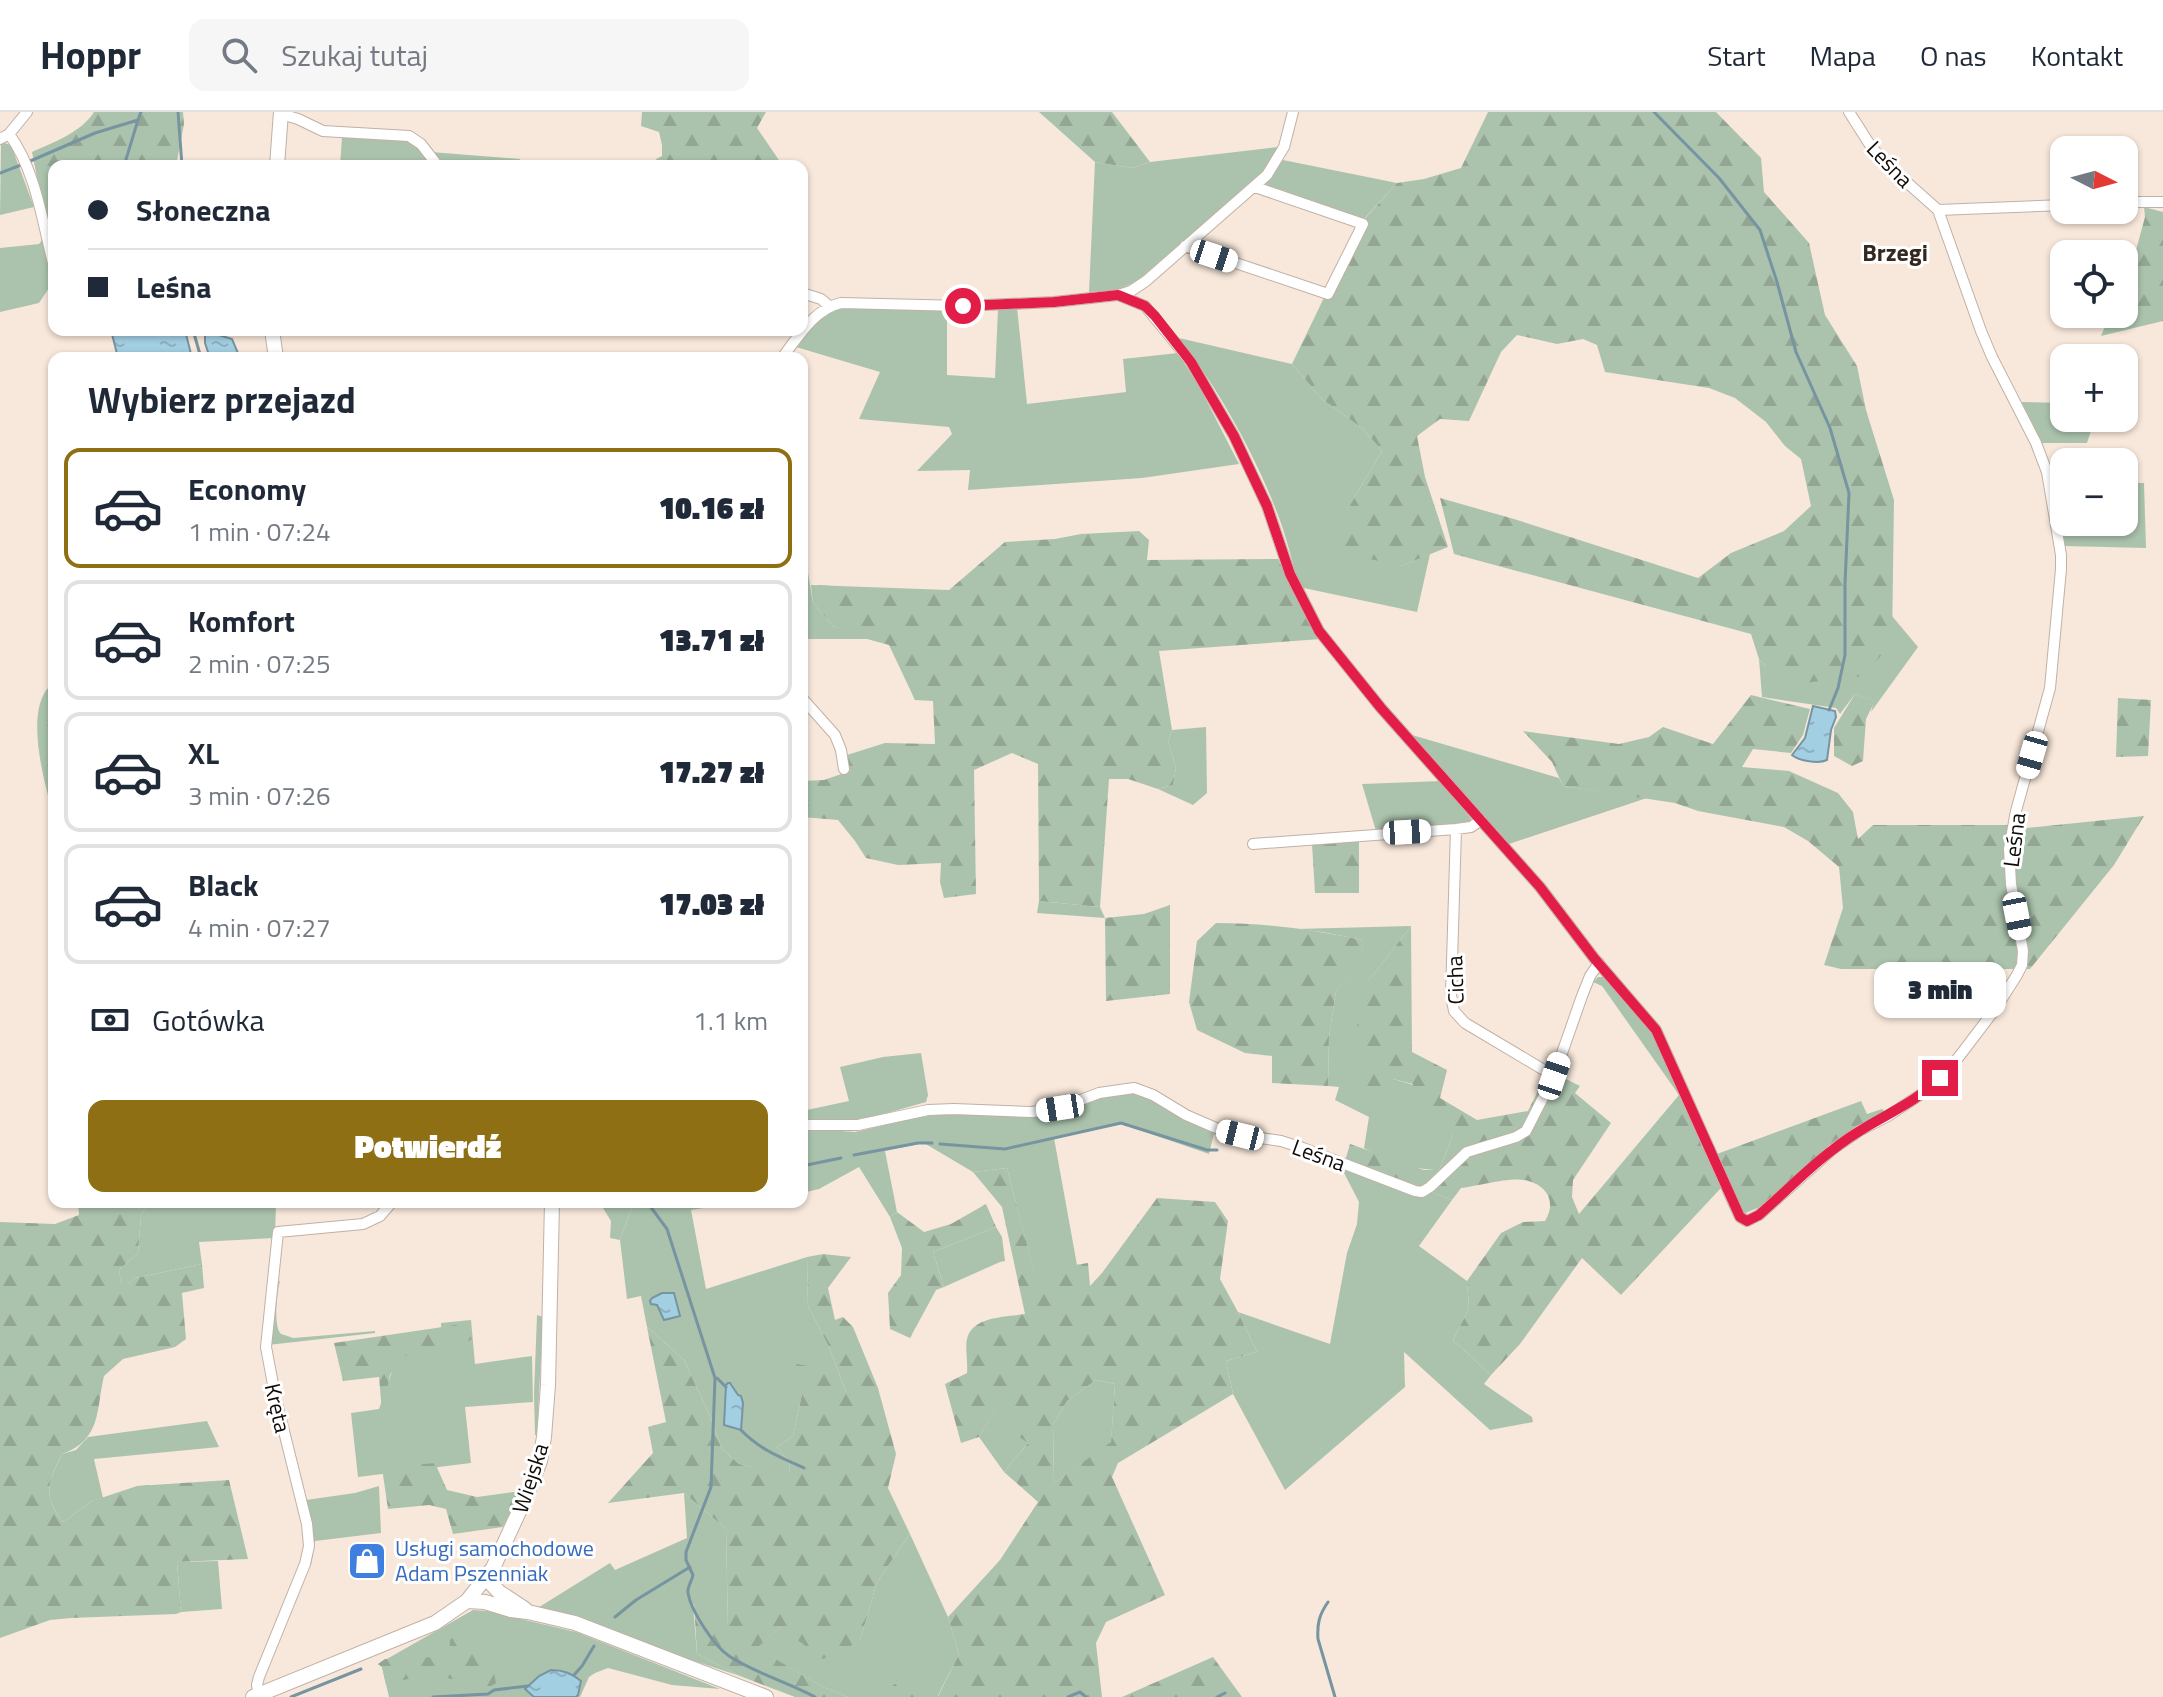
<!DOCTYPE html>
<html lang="pl">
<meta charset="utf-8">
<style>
:root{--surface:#fff;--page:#f6f6f7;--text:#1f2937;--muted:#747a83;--line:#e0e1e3;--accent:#8f6f13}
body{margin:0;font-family:"Titillium Web",sans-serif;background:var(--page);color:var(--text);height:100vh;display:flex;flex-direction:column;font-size:30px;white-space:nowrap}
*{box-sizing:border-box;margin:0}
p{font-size:26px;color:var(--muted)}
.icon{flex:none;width:44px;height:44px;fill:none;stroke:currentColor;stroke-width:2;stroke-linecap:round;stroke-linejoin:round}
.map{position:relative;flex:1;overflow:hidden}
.sheet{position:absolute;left:48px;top:240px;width:760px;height:856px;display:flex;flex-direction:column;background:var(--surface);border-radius:16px;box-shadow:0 2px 6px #0004}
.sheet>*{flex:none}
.top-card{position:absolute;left:48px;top:48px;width:760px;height:176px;border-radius:16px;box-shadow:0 2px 6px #0004;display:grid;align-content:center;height:176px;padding:0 40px;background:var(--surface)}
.needle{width:52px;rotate:96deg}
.buttons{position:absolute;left:2050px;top:24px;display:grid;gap:16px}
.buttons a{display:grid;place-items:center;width:88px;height:88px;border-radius:16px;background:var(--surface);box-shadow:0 2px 6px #0004;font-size:40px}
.end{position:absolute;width:36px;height:36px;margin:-18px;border:10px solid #e11d48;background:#fff;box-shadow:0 0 0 4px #fff}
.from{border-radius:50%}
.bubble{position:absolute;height:56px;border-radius:16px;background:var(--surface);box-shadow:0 2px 6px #0004;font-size:26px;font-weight:800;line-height:56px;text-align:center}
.car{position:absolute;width:24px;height:48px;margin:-24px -12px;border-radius:10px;box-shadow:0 0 6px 2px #0007;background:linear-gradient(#fff 24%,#345 0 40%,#fff 0 76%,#345 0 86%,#fff 0)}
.top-card b{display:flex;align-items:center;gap:28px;height:76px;font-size:30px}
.top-card b+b{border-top:2px solid var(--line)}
.top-card i{width:20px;height:20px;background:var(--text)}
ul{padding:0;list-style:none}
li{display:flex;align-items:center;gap:24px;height:120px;margin:0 16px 12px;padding:0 24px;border:4px solid var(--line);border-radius:16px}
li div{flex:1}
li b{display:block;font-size:30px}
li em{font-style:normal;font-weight:800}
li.current{border-color:var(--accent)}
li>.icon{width:72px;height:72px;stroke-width:1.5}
h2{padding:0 40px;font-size:36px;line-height:96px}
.pay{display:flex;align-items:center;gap:20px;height:88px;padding:0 40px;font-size:30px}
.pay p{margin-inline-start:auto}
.action{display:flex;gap:16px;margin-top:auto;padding:16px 40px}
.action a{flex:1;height:92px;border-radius:16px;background:var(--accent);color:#fff;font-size:32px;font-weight:800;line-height:92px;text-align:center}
header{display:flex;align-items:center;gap:48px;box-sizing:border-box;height:112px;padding:0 40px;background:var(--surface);border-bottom:2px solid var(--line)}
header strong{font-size:38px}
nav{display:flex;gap:44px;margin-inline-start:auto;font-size:28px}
.search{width:560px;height:72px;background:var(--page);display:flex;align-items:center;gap:20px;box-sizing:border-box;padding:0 28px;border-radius:16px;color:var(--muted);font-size:30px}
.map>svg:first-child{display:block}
.green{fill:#abc3ad}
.forest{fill:url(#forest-firs);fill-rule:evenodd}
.water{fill:url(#water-ripples);stroke:#7794a1;stroke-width:2}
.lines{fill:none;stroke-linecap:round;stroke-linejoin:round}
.stream{stroke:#7794a1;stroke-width:3}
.street-casing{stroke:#c0b1a5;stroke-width:12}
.secondary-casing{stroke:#c0b1a5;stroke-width:16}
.street{stroke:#fff;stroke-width:10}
.secondary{stroke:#fff;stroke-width:14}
.route{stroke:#e11d48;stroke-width:10}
.labels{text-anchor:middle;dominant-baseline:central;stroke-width:6;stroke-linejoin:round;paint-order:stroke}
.street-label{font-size:22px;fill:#100b07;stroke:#fff}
.shop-label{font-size:22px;fill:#366cbe;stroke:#fff;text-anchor:start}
.neighbourhood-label{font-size:24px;font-weight:bold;fill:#35291f;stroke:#fff}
</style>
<header>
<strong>Hoppr</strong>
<div class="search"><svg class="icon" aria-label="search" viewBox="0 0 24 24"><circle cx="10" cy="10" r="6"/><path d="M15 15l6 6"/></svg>Szukaj tutaj</div>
<nav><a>Start</a><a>Mapa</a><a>O nas</a><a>Kontakt</a></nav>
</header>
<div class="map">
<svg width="2163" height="1585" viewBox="0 0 2163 1585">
<defs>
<pattern id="forest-firs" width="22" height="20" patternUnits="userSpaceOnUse" patternTransform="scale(2)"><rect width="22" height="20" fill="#abc3ad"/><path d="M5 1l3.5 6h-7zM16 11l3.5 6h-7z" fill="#92a693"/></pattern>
<pattern id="water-ripples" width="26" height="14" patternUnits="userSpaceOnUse" patternTransform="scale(2)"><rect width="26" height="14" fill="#a3cfe3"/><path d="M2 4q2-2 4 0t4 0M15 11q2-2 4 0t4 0" fill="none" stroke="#8bb0c1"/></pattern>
</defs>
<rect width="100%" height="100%" fill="#f8e8db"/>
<path class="green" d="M369,19L413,20L431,40L520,47V54H340L342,25Z
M1,30L11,33L34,95L0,103Z
M1278,35L1271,50L1255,67L1136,170L1117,178L1089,180L1095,50L1132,56L1150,50Z
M1283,48L1397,71L1363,108L1265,73Z
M42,128L53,170L39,191L0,200V136L39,132Z
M1017,195L1027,292L1126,280L1123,247L1178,241L1201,278L1239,352L1142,366L968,378L970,358L917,359L952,322L949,315L859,307L880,260L796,235L815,211L834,196L947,197V263L995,266L998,197Z
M1179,226L1292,252L1322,287L1363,317L1382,339L1347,398L1401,454L1430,442L1417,500L1299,475C1292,449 1286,422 1276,398C1254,341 1217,274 1179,226Z
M2021,290L2064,291V306H2095L2087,331H2040Z
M2053,370H2064V410H2124V371H2144L2146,436L2064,434Z
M802,449H806L813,491L833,514L868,527H802Z
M1892,504L1918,535L1871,600L1874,589L1855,582L1840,602L1836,596L1762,585L1759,547L1766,554L1891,532Z
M1206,615L1207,681L1193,693L1158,677L1173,673L1176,656L1168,629L1172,618Z
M1412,623L1559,666L1563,674L1647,686L1509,732Z
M1441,669L1472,708L1468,712L1376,719L1362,672Z
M1039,789L1100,795L1105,806L1037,801Z
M1411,814L1374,862L1357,880L1393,967L1414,973L1453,1023L1439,1058C1414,1058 1385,1048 1364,1036L1369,1005L1335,988L1339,975L1328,974L1329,925L1336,879L1361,851L1363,828L1322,820L1296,817Z
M1598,865H1606L1650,914L1662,935L1679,983L1602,874L1593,870Z
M921,941L928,983L926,990L873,1005L851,1008H802V999L849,989L840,955L883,945Z
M1126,981C1153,980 1190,1007 1214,1021L1209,1042L1122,1012L1054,1026L1077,1153L1034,1160L1007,1056L973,1060L924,1031L885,1039L897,1100L890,1105L859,1055L819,1077L802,1081V1016L855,1020L918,1005L956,1001L1042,1004L1102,986Z
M1341,1055L1429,1079L1452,1088L1419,1134L1467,1169L1469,1196L1453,1228L1491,1263L1484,1272L1532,1305L1533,1310L1490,1318L1404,1240L1405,1275L1285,1378L1233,1282L1226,1249L1257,1240L1238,1200L1330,1232L1347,1141L1357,1112L1359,1090Z
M167,1090H276L275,1126L199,1130L202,1152L135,1166L128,1172H121L119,1158L138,1141L141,1104L146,1094Z
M634,1090H740L691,1098L706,1177L807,1145L808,1194L829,1235L847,1283L802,1282L793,1324L777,1335L790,1351L789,1363L739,1352L722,1337L709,1302L684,1248L647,1215L641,1184L627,1187L620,1128Z
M996,1115L1002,1125L1005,1149L1000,1150L944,1175L933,1140Z
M280,1169C277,1179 273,1215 281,1222C282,1222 293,1226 294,1226L375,1219V1221L268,1233L276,1170Z
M537,1203L543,1205L537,1323H535L534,1282Z
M471,1208L475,1252L532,1244L533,1290L465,1295L471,1351L358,1365L351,1301L379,1297L398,1242L442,1235L441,1211Z
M1096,1268L1115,1272L1111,1331L1054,1371L1053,1313L1067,1289Z
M1004,1282L1023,1305L1028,1331L1004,1360L979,1325Z
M207,1309L219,1335L94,1347L103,1386L92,1389L63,1410C42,1384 48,1370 62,1342L76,1338L88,1325Z
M302,1368L306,1388L355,1381L379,1374L381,1421L315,1429L311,1453L307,1455L299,1373Z
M684,1381L726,1417L728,1516L693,1492L697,1542L740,1564L536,1497L610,1451L615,1458L687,1426Z
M910,1422L948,1505L959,1542L937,1585H848L823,1575L756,1536L780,1515L860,1529L877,1470Z
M218,1449L222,1497L181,1500L177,1450Z
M473,1498L487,1499L576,1520L720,1577L672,1573L608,1556L595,1561L589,1565L580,1585H389L382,1555L378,1552Z"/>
<path class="forest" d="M94,0H183L184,12L176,54H54V132L43,96L32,40C52,31 82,20 94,0Z
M642,0H766L757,16L783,54H660L656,47L662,44V33L659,20L641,14Z
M1039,0H1112L1150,50L1132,56L1095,50Z
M1488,0H1716L1761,46L1764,80L1809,131L1825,203L1857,254L1866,298L1894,388L1892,532L1862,564L1804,571L1766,554L1759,547L1751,522L1454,442L1440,386L1514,407L1698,466L1731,441L1784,419L1811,394L1801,347L1785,334L1766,310L1735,286L1709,276L1605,260L1597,233L1583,227L1557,232L1517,223L1501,240L1469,309L1440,307L1417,324L1425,365L1448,435L1401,454L1339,440L1347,398L1382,339L1363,317L1322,287L1292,252L1359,113L1397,71L1424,67L1461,56Z
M2144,95L2163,100V209L2101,224L2110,202H2124V171L2133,149L2145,105Z
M1139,419L1149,428L1147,448L1278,447L1304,500L1321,527L1159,539L1172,618L1168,629L1176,656L1173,673L1158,677L1128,667H1109L1100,795L1039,789L1038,652L1012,641L974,658L976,782L944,786L940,770L941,751L898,753L866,746L855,729L838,708L802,705V669L824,668L850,659L847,643L885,631L935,632L933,589L915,588L889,533L856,524L833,514L813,491L811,473L949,478L1005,430L1055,427L1081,422Z
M54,571V693L51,694C43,666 28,607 45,580C47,576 51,574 54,571Z
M1855,582L1875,589L1866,607L1863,649L1852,654L1834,644V616Z
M1751,583L1810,597L1803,623L1791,641L1753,637L1742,655L1789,659L1838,681L1853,700L1858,727L1873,713H2007L2016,717L2144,704L2114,753L2030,857H1841L1824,853L1843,796L1839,755L1808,729L1784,715L1698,699L1675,691L1563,674L1552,650L1523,619L1619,632L1649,625L1663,615L1713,632Z
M2118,586L2151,588L2148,644L2116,645Z
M1359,729V781H1315L1312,732Z
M1170,793V882L1106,889L1105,806L1144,802Z
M1216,811C1266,811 1315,818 1363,828L1362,851L1336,879L1329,925L1328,974L1272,971V944L1245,941L1197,918L1189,890L1197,829Z
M1411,814L1412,940L1447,958L1440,986L1477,1008L1528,999L1545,964H1560L1580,974L1575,981L1611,1011L1573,1068L1572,1085L1579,1102L1679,983L1721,1076L1621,1183L1582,1146L1520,1232L1491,1263L1453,1228L1469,1196L1467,1169L1501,1121L1523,1110L1545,1109C1557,1090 1547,1072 1524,1068C1510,1065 1476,1074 1461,1076L1452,1088L1426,1078L1417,1077L1345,1049L1350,1032L1424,1058H1439L1453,1023L1411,995L1413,972L1393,967L1374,979L1359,967L1356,880L1374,862Z
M1861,989L1867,1002L1882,997L1887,1001L1767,1092L1743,1102L1717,1042Z
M1007,1056L1034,1159L1088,1151L1090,1174L1102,1161L1157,1086L1215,1090L1228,1109L1220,1167L1238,1200L1257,1240L1226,1249L1233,1282L1118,1351L1112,1365L1165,1483L1106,1510L1096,1531L1102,1585H872L913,1562L938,1584L959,1542L948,1505L1000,1448L1038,1390L1004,1360L1028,1331L1014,1321L1022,1305L1004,1283L979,1325L961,1331L945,1272L967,1261C968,1251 965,1235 967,1227C972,1204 1006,1205 1025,1202L1002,1095L973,1060ZM1096,1268L1115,1272L1111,1330L1054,1371L1053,1313L1067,1289Z
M78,1090H167L146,1094L141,1104L138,1141L119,1158L121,1171L128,1172L135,1166L202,1152L204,1176L182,1181L186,1227L175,1235L123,1247L104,1264C96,1297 102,1328 62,1342C48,1369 42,1385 63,1410L92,1389L137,1374L229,1368L248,1447L177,1450L181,1500L176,1502L71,1506L50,1508L0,1526V1110L55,1112L79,1103Z
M564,1090H634L620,1128L610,1126L611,1109L603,1096Z
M986,1092L996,1115L933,1140L944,1175L936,1178L910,1226L890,1217L888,1181L901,1163L902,1136L890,1105L897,1100L924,1120L951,1112Z
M823,1142L851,1145L828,1176L835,1208L843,1205L853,1215L878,1276L896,1342L888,1376L910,1422L877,1470L860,1529L823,1547L780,1515L757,1536L823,1575L848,1585H795L740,1564L697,1542L694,1491L728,1515L726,1417L684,1381L608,1391L653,1341L648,1315L666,1310L647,1215L684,1248L709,1302L722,1337L739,1352L789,1362L790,1351L777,1335L793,1324L802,1282L796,1252L827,1257L846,1280L829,1235L808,1194L807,1145Z
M463,1212L472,1227L451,1239L401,1244L390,1263L382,1300L379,1265L343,1269L334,1231Z
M435,1351L447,1378L477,1385L521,1379L503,1415L453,1422L446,1397L429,1393L388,1397L382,1356Z
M476,1514C489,1528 493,1552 496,1571C491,1574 486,1579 479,1578C472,1577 468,1572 462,1570C443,1562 405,1565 386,1573L382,1555L378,1552L385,1547L415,1548L449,1541L450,1528L456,1522Z
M1213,1545L1242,1585H1122Z"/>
<path class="water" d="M111,218H185L192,246H118Z
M209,220L232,227L240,246H210L205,231V222Z
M1813,594L1835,599L1836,605L1831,618L1827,648C1819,652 1799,649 1792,643L1805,626Z
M662,1181H674L680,1204L664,1208L657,1193L651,1192L650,1189L652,1186Z
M728,1271H730L738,1283L741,1284L743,1291L741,1318L724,1313L726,1273Z
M551,1558C563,1558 571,1561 581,1569L578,1583L576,1585H534L525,1577L539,1564Z"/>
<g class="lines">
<path class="stream" d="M178,0L182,54
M1654,0L1719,66L1760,118L1777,170L1796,240L1830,316L1849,381L1845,472V543L1838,576L1829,598
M28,50L95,21L138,8L141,0
M124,54L138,8
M0,61L21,53
M193,218L201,246
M940,1032L1005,1037L1121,1011L1207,1038H1217
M854,1043L918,1031H932
M802,1054L841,1046
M647,1090L667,1117L715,1266L711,1375L686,1440V1448L693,1463C692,1469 687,1475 688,1481C691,1499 714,1534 729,1544C755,1561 787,1570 815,1585
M717,1266L726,1275
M741,1318C759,1337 780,1345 804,1356
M1328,1490C1319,1503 1317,1512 1318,1527L1335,1585
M615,1505L636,1488L690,1455
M574,1563L582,1554L594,1534
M291,1585L361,1557
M433,1585L488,1582L494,1578L528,1574
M1068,1585L1080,1580L1086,1585
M1217,1585L1225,1581"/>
<g class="street-casing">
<path id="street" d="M281,2L298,7L323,19L409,24L421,32L438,54
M9,22C36,58 43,113 54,155
M0,27L9,22L27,0
M2124,90H2163
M1938,98L2064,93
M1185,134L1328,182L1363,112L1255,75
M802,181L821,187L829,194
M1118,183L1145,194L1191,250L1234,324L1267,394L1290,462L1319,519L1381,596L1540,775L1594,846L1656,918L1734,1092L1740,1105L1747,1109L1759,1103L1833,1037L1859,1019L1888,1004L1932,975L1958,946L1996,896L2017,863L2022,853L2023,839L2011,772L2009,737L2016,699L2050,576L2061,457V443L2047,360L2036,331L1992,245L1981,219L1938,98L1893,58L1872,36L1849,0
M782,246C798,225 814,197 841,191L963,194L1054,190L1118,183L1131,179L1146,169L1267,63L1284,35L1293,0
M802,586L835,623L841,638L844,657
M1456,717L1451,883L1454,899L1465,911L1554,964
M1253,732L1456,717L1471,715L1481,708
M802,1013H858L928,998L954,997L1032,1000L1060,996L1099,981L1134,976L1153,983L1186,1003L1216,1016L1240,1023L1281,1029L1303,1036L1415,1079L1422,1080L1430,1075L1467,1040L1516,1025L1526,1019L1554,964L1582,884L1590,864L1599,851
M259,1583L257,1573L259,1565L305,1452L309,1434L307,1412L275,1283L266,1235L278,1120L363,1112L380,1104L392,1090"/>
</g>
<g class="secondary-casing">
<path id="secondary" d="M277,54L281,0
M272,218L276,246
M486,1466L499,1480L525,1497
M467,1489L485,1490L511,1498L528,1500L575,1511L766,1585
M253,1585L435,1511L467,1489L493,1456L528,1380L540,1349L544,1325L548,1273L552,1090"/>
</g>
<use href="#street" class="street"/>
<use href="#secondary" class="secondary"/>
</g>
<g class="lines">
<path class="route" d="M963,194L1054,190L1118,183L1145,194L1155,204L1191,250L1234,324L1267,394L1290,462L1319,519L1381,596L1540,775L1594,846L1656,918L1740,1105L1747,1109L1759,1103C1791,1075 1821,1043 1858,1020C1886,1002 1915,991 1940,966"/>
</g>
<defs>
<g id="shop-square" transform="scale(2)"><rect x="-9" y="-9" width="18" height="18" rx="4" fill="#3f7fe0" stroke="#fff"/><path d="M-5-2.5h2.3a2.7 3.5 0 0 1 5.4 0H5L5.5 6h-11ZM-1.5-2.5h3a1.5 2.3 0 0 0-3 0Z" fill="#fff"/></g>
</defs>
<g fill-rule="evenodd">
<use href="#shop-square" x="367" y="1449"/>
</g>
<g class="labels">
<g class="street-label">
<text transform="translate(1890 52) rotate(46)">Leśna</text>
<text transform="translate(2014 728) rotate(-83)">Leśna</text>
<text transform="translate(1455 868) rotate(-92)">Cicha</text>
<text transform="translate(1319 1043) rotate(20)">Leśna</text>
<text transform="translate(278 1296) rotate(77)">Kręta</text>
<text transform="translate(530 1366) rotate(-72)">Wiejska</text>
</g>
<g class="shop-label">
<text x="395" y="1436">Usługi samochodowe<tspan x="395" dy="25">Adam Pszenniak</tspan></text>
</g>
<g class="neighbourhood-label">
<text x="1895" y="140">Brzegi</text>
</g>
</g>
</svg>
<div class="buttons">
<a><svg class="needle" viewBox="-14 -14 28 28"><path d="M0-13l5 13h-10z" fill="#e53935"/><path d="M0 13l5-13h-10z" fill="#747a83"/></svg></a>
<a><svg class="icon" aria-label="locate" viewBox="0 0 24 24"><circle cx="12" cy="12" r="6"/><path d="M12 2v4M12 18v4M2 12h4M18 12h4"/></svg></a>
<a>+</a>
<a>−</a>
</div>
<i class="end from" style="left:963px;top:194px"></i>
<i class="end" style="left:1940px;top:966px"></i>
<div class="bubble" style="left:1874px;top:850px;width:132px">3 min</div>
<i class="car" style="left:1214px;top:144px;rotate:108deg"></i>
<i class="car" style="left:2032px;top:643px;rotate:196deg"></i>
<i class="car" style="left:1407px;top:720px;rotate:87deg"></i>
<i class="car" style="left:2017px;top:804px;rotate:169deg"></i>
<i class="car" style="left:1554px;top:964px;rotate:19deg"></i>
<i class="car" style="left:1060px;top:996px;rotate:261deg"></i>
<i class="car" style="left:1240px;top:1023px;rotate:284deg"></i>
<div class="top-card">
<b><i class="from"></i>Słoneczna</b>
<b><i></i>Leśna</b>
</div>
<section class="sheet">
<h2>Wybierz przejazd</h2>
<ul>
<li class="current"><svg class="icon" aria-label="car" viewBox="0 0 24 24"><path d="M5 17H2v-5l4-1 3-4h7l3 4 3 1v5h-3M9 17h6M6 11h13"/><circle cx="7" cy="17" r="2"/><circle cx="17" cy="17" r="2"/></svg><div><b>Economy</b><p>1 min · 07:24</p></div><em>10.16 zł</em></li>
<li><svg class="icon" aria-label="car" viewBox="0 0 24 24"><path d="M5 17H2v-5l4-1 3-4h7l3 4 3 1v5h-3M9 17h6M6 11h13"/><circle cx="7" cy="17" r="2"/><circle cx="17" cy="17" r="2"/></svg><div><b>Komfort</b><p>2 min · 07:25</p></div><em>13.71 zł</em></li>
<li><svg class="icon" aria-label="car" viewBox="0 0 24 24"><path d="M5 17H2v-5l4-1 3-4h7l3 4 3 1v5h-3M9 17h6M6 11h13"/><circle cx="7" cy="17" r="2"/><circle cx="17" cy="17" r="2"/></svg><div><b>XL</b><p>3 min · 07:26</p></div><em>17.27 zł</em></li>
<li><svg class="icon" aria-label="car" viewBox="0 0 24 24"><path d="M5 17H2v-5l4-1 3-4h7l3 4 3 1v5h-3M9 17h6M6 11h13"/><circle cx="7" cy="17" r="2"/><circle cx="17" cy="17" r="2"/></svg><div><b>Black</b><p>4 min · 07:27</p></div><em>17.03 zł</em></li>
</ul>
<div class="pay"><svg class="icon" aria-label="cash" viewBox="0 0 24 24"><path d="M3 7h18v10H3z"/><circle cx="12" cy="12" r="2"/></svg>Gotówka<p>1.1 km</p></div>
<div class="action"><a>Potwierdź</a></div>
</section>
</div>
